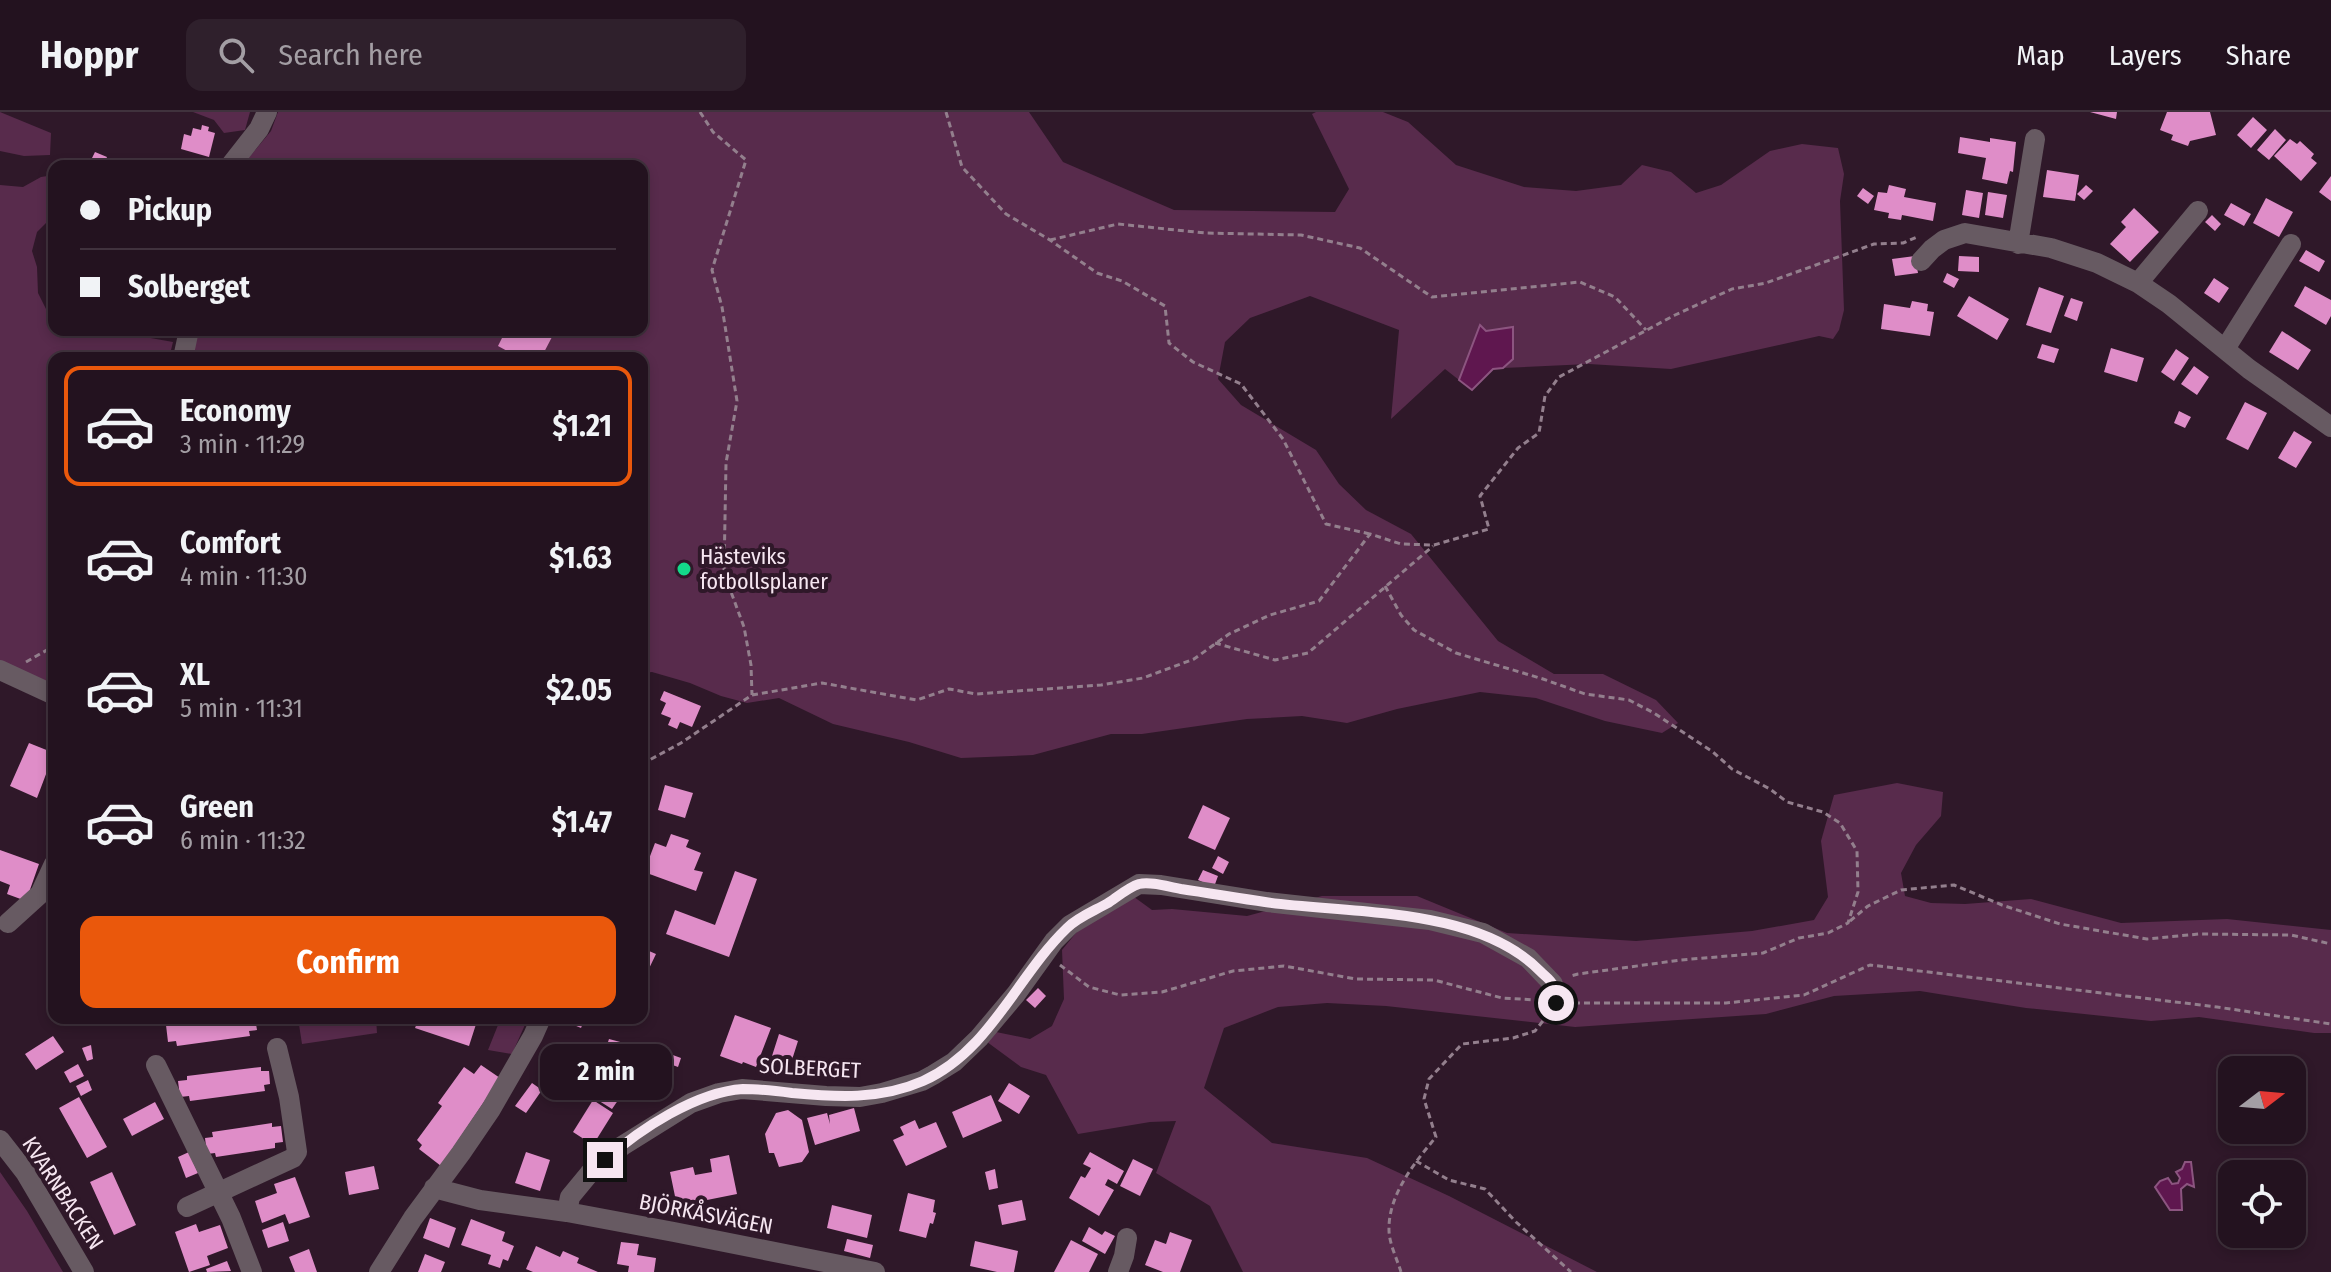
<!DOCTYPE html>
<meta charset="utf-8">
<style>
:root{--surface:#23121f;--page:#2f202c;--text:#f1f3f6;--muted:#a39ea4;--line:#40323d;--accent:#ea580c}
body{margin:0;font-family:"Fira Sans Condensed",sans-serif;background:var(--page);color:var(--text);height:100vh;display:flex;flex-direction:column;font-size:30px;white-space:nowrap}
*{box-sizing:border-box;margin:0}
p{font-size:26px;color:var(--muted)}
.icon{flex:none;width:44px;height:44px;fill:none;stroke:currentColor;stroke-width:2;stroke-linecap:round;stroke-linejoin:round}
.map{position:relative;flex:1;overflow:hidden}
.drawer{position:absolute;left:48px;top:240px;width:600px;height:672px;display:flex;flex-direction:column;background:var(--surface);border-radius:16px;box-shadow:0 4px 12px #0003,0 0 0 2px var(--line)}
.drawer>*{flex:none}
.guide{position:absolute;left:48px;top:48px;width:600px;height:176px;border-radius:16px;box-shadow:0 4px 12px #0003,0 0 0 2px var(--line);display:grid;align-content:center;height:176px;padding:0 32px;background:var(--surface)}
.needle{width:52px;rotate:74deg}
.tools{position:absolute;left:2218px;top:944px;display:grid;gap:16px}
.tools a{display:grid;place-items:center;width:88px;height:88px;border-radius:16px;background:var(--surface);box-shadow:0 4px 12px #0003,0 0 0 2px var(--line);font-size:40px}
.end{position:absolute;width:36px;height:36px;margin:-18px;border:10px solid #f6e6f1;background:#111;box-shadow:0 0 0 4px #111}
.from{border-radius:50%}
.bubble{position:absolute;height:56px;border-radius:16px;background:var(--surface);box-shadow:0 4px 12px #0003,0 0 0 2px var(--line);font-size:26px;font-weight:700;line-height:56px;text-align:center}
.guide b{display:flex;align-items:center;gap:28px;height:76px;font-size:30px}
.guide b+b{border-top:2px solid var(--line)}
.guide i{width:20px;height:20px;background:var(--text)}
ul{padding:14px 0 0;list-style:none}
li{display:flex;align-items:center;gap:24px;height:120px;margin:0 16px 12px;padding:0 16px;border:4px solid transparent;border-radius:16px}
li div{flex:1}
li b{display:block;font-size:30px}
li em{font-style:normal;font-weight:700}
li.selected{border-color:var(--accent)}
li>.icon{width:72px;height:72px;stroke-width:1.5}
.primary-button{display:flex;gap:16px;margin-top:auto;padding:16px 32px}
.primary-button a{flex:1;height:92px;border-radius:16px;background:var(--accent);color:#fff;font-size:32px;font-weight:700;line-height:92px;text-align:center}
header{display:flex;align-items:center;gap:48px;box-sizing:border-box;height:112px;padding:0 40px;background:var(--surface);border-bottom:2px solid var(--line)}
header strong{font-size:38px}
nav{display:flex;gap:44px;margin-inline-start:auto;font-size:28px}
.search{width:560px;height:72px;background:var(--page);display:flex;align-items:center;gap:20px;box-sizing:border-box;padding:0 28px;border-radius:16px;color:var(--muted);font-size:30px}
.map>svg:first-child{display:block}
.green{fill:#582b4c}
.water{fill:#5f174f;stroke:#8c5580;stroke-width:2}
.building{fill:#df8dc8}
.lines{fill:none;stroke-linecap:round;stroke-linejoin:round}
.path{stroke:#937f8d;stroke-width:3;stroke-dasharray:6 4;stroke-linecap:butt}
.minor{stroke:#675a62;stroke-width:20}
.route{stroke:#f6e6f1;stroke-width:10}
.poi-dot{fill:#13d98a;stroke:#2f1829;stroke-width:3}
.labels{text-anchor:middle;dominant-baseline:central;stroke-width:8;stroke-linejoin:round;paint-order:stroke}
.poi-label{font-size:22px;fill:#f6e6f1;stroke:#2f1829;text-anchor:start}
.street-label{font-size:22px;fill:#f6e6f1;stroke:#2f1829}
</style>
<header>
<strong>Hoppr</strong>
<div class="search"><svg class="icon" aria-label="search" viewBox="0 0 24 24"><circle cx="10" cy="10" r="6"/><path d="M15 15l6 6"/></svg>Search here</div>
<nav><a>Map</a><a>Layers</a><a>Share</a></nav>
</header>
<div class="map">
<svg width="2331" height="1160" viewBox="0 0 2331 1160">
<rect width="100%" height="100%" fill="#2f1829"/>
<path class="green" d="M0,0L51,21L50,43L24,44L0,39Z
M193,0H250L245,18L224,21L214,8Z
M278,0H1029L1063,50L1174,98L1335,100L1349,77L1312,2L1316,0H1383L1408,10L1456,53L1524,75L1576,79L1621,73L1642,53L1671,60L1696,81L1721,73L1770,39L1802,32L1838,36L1844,62L1840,89L1844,198L1839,218L1833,227L1819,224L1671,257L1589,252L1503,256L1513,247V215L1485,219L1480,213L1459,268L1445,257L1391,307L1399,218L1310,184L1250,206L1225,230L1218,267L1241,293L1316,338L1339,372L1366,398L1411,422L1498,529L1554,562H1603L1656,588L1678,611L1662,621L1605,609L1536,586L1480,580L1397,597L1347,611L1302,604L1247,607L1142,622H1111L1033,643L961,646L909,630L833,612L779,586L747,591L721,584L690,571L652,560L642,561V246H192L197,218H642V54H242L271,19Z
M54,63V103L37,120L32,139L37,155L38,181L51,207L54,208V218H106L173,230L169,246H54V574L0,552V73L23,75L41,65Z
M1897,671L1943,680L1941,704L1916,733L1901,761L1905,784L1931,791L1965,792L2031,787L2121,811L2227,807L2331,818V921H2314L2199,905L2151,909L2026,896L1920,879L1834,884L1766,902L1575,915L1386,894L1327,891L1278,895L1224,916L1204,976L1272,1031L1367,1046L1449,1084L1597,1160H1243L1210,1094L1156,1061L1176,1009L1150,1010L1078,1022L1046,963L1021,955L983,927L996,920L1030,927L1052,914L1064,887L1062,838L1080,816L1130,782L1152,798L1172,797L1247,804L1322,784H1417L1507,821L1636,829L1752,819L1814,808L1828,785L1821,729L1834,683Z
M298,906H376L377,921L302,932Z
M497,906H528L512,942L488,938L498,913Z
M0,1060L27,1099L63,1160H0Z"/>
<path class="water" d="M1480,213L1486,219L1513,215V247L1503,256L1493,257L1472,278L1459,268Z
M2185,1050H2191L2194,1075L2187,1072L2181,1077L2182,1098H2170L2155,1075L2160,1069L2168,1066L2172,1072L2178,1071L2180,1066L2176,1060L2182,1057Z"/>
<path class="building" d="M2090,0H2117L2116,7Z
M2167,0H2210L2216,23L2190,29L2188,34L2171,28L2173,23L2160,18Z
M2253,5L2267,18L2251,36L2237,23Z
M202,13L209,15L208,19L215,21L209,45L181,37L184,22L191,24L193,16L201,18Z
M2275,17L2286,28L2269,48L2257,38Z
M1960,25L1990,30V26L2016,30L2013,60L2010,59L2007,72L1982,67L1986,46L1958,41Z
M2290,27L2297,32L2300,29L2314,42L2311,46L2317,51L2301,69L2274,44Z
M95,40L107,45L103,54H88Z
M2047,58L2079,63L2075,89L2043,85Z
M2331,64V89L2319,80Z
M1889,73L1906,77L1904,85L1936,91L1933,109L1902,103L1901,108L1888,106L1889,101L1874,98L1878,80L1887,81Z
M2086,73L2093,79L2084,88L2077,82Z
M1863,76L1874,84L1868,92L1857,84Z
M1966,78L1983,81L1979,106L1962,103Z
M1988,80L2007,83L2003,106L1985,103Z
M2266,86L2293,100L2279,125L2253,111Z
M2231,91L2251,102L2244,114L2224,103Z
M2134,96L2159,120L2130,150L2110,132L2126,115L2121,110Z
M2212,103L2221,112L2215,119L2205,110Z
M2306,138L2325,149L2319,160L2299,149Z
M1915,144L1918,161L1895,164L1892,147Z
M1959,144L1979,145V160L1958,159Z
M1947,161L1959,167L1954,176L1943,170Z
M2214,166L2229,176L2219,191L2204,181Z
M2305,174L2331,188V204L2326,213L2294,194Z
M2039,175L2064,184L2051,221L2026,213Z
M1969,184L2009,207L1997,228L1957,204Z
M2071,186L2083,190L2077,209L2064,204Z
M1912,189L1928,192L1927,199L1934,200L1930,224L1881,217L1884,192L1910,196Z
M506,218H540L552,225L541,246H520L498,234Z
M2282,219L2311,238L2298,258L2269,240Z
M2042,232L2059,237L2054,251L2037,246Z
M2111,236L2144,246L2137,270L2104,260Z
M2176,237L2189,246L2174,269L2161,260Z
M2194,254L2209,265L2197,283L2181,272Z
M2245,290L2267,301L2248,338L2226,327Z
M2179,299L2191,305L2185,316L2174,311Z
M2294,319L2312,330L2296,356L2278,346Z
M664,579L701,594L692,615L680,610L677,617L668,613L671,606L661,602L666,591L660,588Z
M29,631L54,641L37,686L10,674Z
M665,673L693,681L685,706L658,698Z
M1203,693L1230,706L1215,738L1188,726Z
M671,722L689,728L686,735L701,741L694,758L703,760L696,779L644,760L655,731L666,735Z
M0,738L39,752L26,789L7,782L10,773L0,769Z
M1218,744L1229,750L1223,762L1212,756Z
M1203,758L1218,764L1214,775L1198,768Z
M735,759L757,767L729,845L666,822L675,798L715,813Z
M642,836L656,842L644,867L642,866Z
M1038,876L1046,884L1035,896L1026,888Z
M735,903L771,916L756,955L743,950L742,952L720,944Z
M195,906H255L257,918L249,919L250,924L177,934L176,929L168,930L166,913L174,912V909Z
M419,906H478L469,934L415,916Z
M557,906H585L581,916Z
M779,922L798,929L791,951L772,944Z
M53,924L64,940L36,958L25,942Z
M609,927L624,931L622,937H626L625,940L630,942L628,949L623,948L622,951L600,945L603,932L607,933Z
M91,933L93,947L87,949L82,936Z
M670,942L681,946L678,955L667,951Z
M78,952L84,964L70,971L64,960Z
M481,953L500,966L441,1054L419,1037L422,1033L417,1028L442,994L438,991L464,955L474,962Z
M261,955V959H269L270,972L264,973L265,979L190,989L189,984L180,985L178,969L187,968V964Z
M88,968L92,978L81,984L76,974Z
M532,971L542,978L526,1001L515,994Z
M1009,971L1030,984L1019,1002L998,989Z
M605,974L621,984L612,997L596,987Z
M991,983L1002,1009L963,1026L952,1000Z
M79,985L107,1035L87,1046L59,996Z
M593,988L613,1001L593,1033L573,1020Z
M155,990L164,1007L132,1024L123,1007Z
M854,996L860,1019L815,1033L807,1006L827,1001L830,1012L829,1003Z
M788,998L802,1008L809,1040L802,1050L779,1055L774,1041H769L765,1022L776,1001Z
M915,1008L919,1017L936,1010L947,1035L906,1054L893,1028L904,1023L900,1015Z
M272,1011V1015L281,1014L283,1030L275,1031V1036L216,1045L215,1041L207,1042L205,1026L213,1025L212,1020Z
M189,1040L198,1061L186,1066L178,1045Z
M526,1040L550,1048L540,1079L515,1071Z
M1090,1040L1124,1059L1117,1072L1108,1067L1105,1073L1114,1078L1099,1104L1069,1086L1081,1064L1085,1066L1091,1056L1083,1052Z
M729,1043L737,1082L677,1094L670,1060L693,1055L695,1063L712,1060L710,1047Z
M1133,1047L1153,1057L1140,1084L1120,1074Z
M374,1054L379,1077L349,1083L345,1060Z
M995,1057L998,1076L989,1078L985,1060Z
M112,1060L136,1113L114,1123L90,1070Z
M295,1065L310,1105L289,1112L285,1102L262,1111L255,1089L277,1081L274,1072Z
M908,1081L935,1088L933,1100L936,1101L933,1112L930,1111L926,1126L899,1119Z
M1022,1088L1026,1108L1002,1113L998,1093Z
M832,1093L872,1103L867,1126L827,1116Z
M430,1106L456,1116L449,1136L423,1126Z
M471,1107L505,1120L502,1129L514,1134L508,1149L503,1147L500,1156L488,1152L491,1143L461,1133Z
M283,1110L289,1129L268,1136L262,1118Z
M196,1112L199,1120L220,1113L228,1136L207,1144L210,1153L189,1160L175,1120Z
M1089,1115L1102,1123L1105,1119L1115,1124L1105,1142L1082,1129Z
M1170,1120L1192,1128L1180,1160H1163L1145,1153L1155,1128L1166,1132Z
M847,1127L873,1133L870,1146L844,1139Z
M1071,1128L1098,1142L1089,1160H1054Z
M975,1129L1018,1139L1014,1160H997L970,1154Z
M621,1130L639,1132L637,1143L656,1146L654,1160H628L629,1154L617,1152Z
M536,1134L560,1145L563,1139L579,1146L577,1151L598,1160H533L526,1157Z
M309,1137L317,1160H295L289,1145Z
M425,1142L445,1150L441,1160H418Z
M227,1149L231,1159L207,1160L206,1157Z"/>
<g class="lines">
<path class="path" d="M700,0L713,20L746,48L712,158L722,195L737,289L726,351L724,461L744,515L751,553L752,583
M946,0L962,55L1006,102L1050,128L1097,161L1122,169L1165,194L1169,231L1193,250L1241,272L1283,327L1326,412L1370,422
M1050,128L1118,112L1205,121L1301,123L1360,136L1432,185L1580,170L1615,185L1646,218
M1385,474L1401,503L1414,518L1456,541L1543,567L1585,582L1629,588L1654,601L1713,640L1732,657L1770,677L1787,690L1823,700L1840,711L1857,739L1858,780L1848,811L1828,821L1799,826L1763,841L1681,848L1578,862L1571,864
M1215,531L1275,548L1308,541L1433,434
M26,550L54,534
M642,652L681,631L752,583L822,571L917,588L949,577L976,582L1101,573L1143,566L1194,547L1229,522L1270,503L1319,489L1370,422L1401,432L1434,433L1489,417L1480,384L1518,336L1539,321L1545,284L1559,265L1675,203L1732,177L1766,171L1874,132L1903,131L1917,125
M1850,809L1868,794L1901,778L1954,773L2002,793L2060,812L2147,827L2199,822L2291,823L2331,832
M1060,853L1089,875L1120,883L1162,880L1233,859L1284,854L1356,867L1434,868L1502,886L1537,888
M1574,891H1726L1804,883L1870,853L2217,895L2331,912
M1416,1049L1449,1068L1485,1077L1516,1110L1571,1160
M1401,1160C1397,1147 1389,1131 1389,1118C1388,1083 1415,1050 1436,1025L1424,987L1429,967L1462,932L1513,926L1535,919L1546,905"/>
<path class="minor" d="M230,54L259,17L267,0
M2018,132L2035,27
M1921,149L1932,137L1944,128L1965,121L2051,136L2097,151L2138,171L2169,192L2249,257L2331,315
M2138,171L2198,99
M2225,237L2291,132
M183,246L189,218
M0,558L54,583
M8,811L40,782L54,752
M156,953L231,1106L252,1160
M0,1028L25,1060L84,1160
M434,1076L480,1088L567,1100L674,1120L875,1160
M187,1095L293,1046L297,1040L289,985L277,936
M567,1100L570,1085L589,1062L622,1034L691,991L719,981L742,977L826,984L860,985L882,981L922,969L933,963L954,950L979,926L1016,882L1054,829L1070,813L1139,772L1161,773L1267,790L1430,808L1483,821L1528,846L1553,872L1556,891
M379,1160L413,1106L461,1041L491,997L533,924L541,906
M1118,1160L1124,1144L1127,1126"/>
</g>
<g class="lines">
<path class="route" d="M605,1048C640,1017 696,980 743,977C759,977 776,979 792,981C836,985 880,988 923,969C990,939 1017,864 1067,816C1078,805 1094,799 1108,791C1117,785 1129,775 1139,772C1151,769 1169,775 1181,777C1209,781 1237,786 1265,790C1350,802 1477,794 1541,860C1544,863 1551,868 1553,873C1556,877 1555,886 1556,891"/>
</g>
<circle class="poi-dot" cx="684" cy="457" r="8"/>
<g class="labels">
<g class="poi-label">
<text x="700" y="444">Hästeviks<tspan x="700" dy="25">fotbollsplaner</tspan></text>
</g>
<g class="street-label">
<text transform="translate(810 956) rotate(3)">SOLBERGET</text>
<text transform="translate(63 1081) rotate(57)">KVARNBACKEN</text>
<text transform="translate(706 1102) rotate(11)">BJÖRKÅSVÄGEN</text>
</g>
</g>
</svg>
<div class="tools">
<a><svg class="needle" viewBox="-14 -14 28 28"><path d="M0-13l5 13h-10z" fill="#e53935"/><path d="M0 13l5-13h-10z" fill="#a39ea4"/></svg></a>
<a><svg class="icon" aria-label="locate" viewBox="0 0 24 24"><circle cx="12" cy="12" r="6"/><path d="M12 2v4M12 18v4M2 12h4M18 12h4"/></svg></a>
</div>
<i class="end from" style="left:1556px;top:891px"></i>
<i class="end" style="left:605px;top:1048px"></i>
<div class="bubble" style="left:540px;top:932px;width:132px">2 min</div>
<div class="guide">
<b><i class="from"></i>Pickup</b>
<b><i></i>Solberget</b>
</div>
<section class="drawer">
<ul>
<li class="selected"><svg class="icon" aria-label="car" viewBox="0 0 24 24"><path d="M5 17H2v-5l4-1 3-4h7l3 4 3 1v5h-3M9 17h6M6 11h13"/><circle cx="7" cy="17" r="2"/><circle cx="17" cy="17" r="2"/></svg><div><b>Economy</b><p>3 min · 11:29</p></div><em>$1.21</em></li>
<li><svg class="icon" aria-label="car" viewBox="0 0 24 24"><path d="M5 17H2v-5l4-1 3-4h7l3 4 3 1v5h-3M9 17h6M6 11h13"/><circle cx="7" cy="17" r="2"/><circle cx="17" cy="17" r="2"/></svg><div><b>Comfort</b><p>4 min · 11:30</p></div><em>$1.63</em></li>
<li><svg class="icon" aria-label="car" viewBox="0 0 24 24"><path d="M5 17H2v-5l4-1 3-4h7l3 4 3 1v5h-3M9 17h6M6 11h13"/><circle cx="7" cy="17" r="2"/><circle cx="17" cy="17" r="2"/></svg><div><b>XL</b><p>5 min · 11:31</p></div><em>$2.05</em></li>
<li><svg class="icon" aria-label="car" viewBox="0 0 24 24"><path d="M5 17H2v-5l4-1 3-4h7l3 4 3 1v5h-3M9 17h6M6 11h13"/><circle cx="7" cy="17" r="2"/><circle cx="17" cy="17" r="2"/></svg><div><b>Green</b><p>6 min · 11:32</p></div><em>$1.47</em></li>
</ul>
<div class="primary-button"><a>Confirm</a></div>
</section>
</div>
